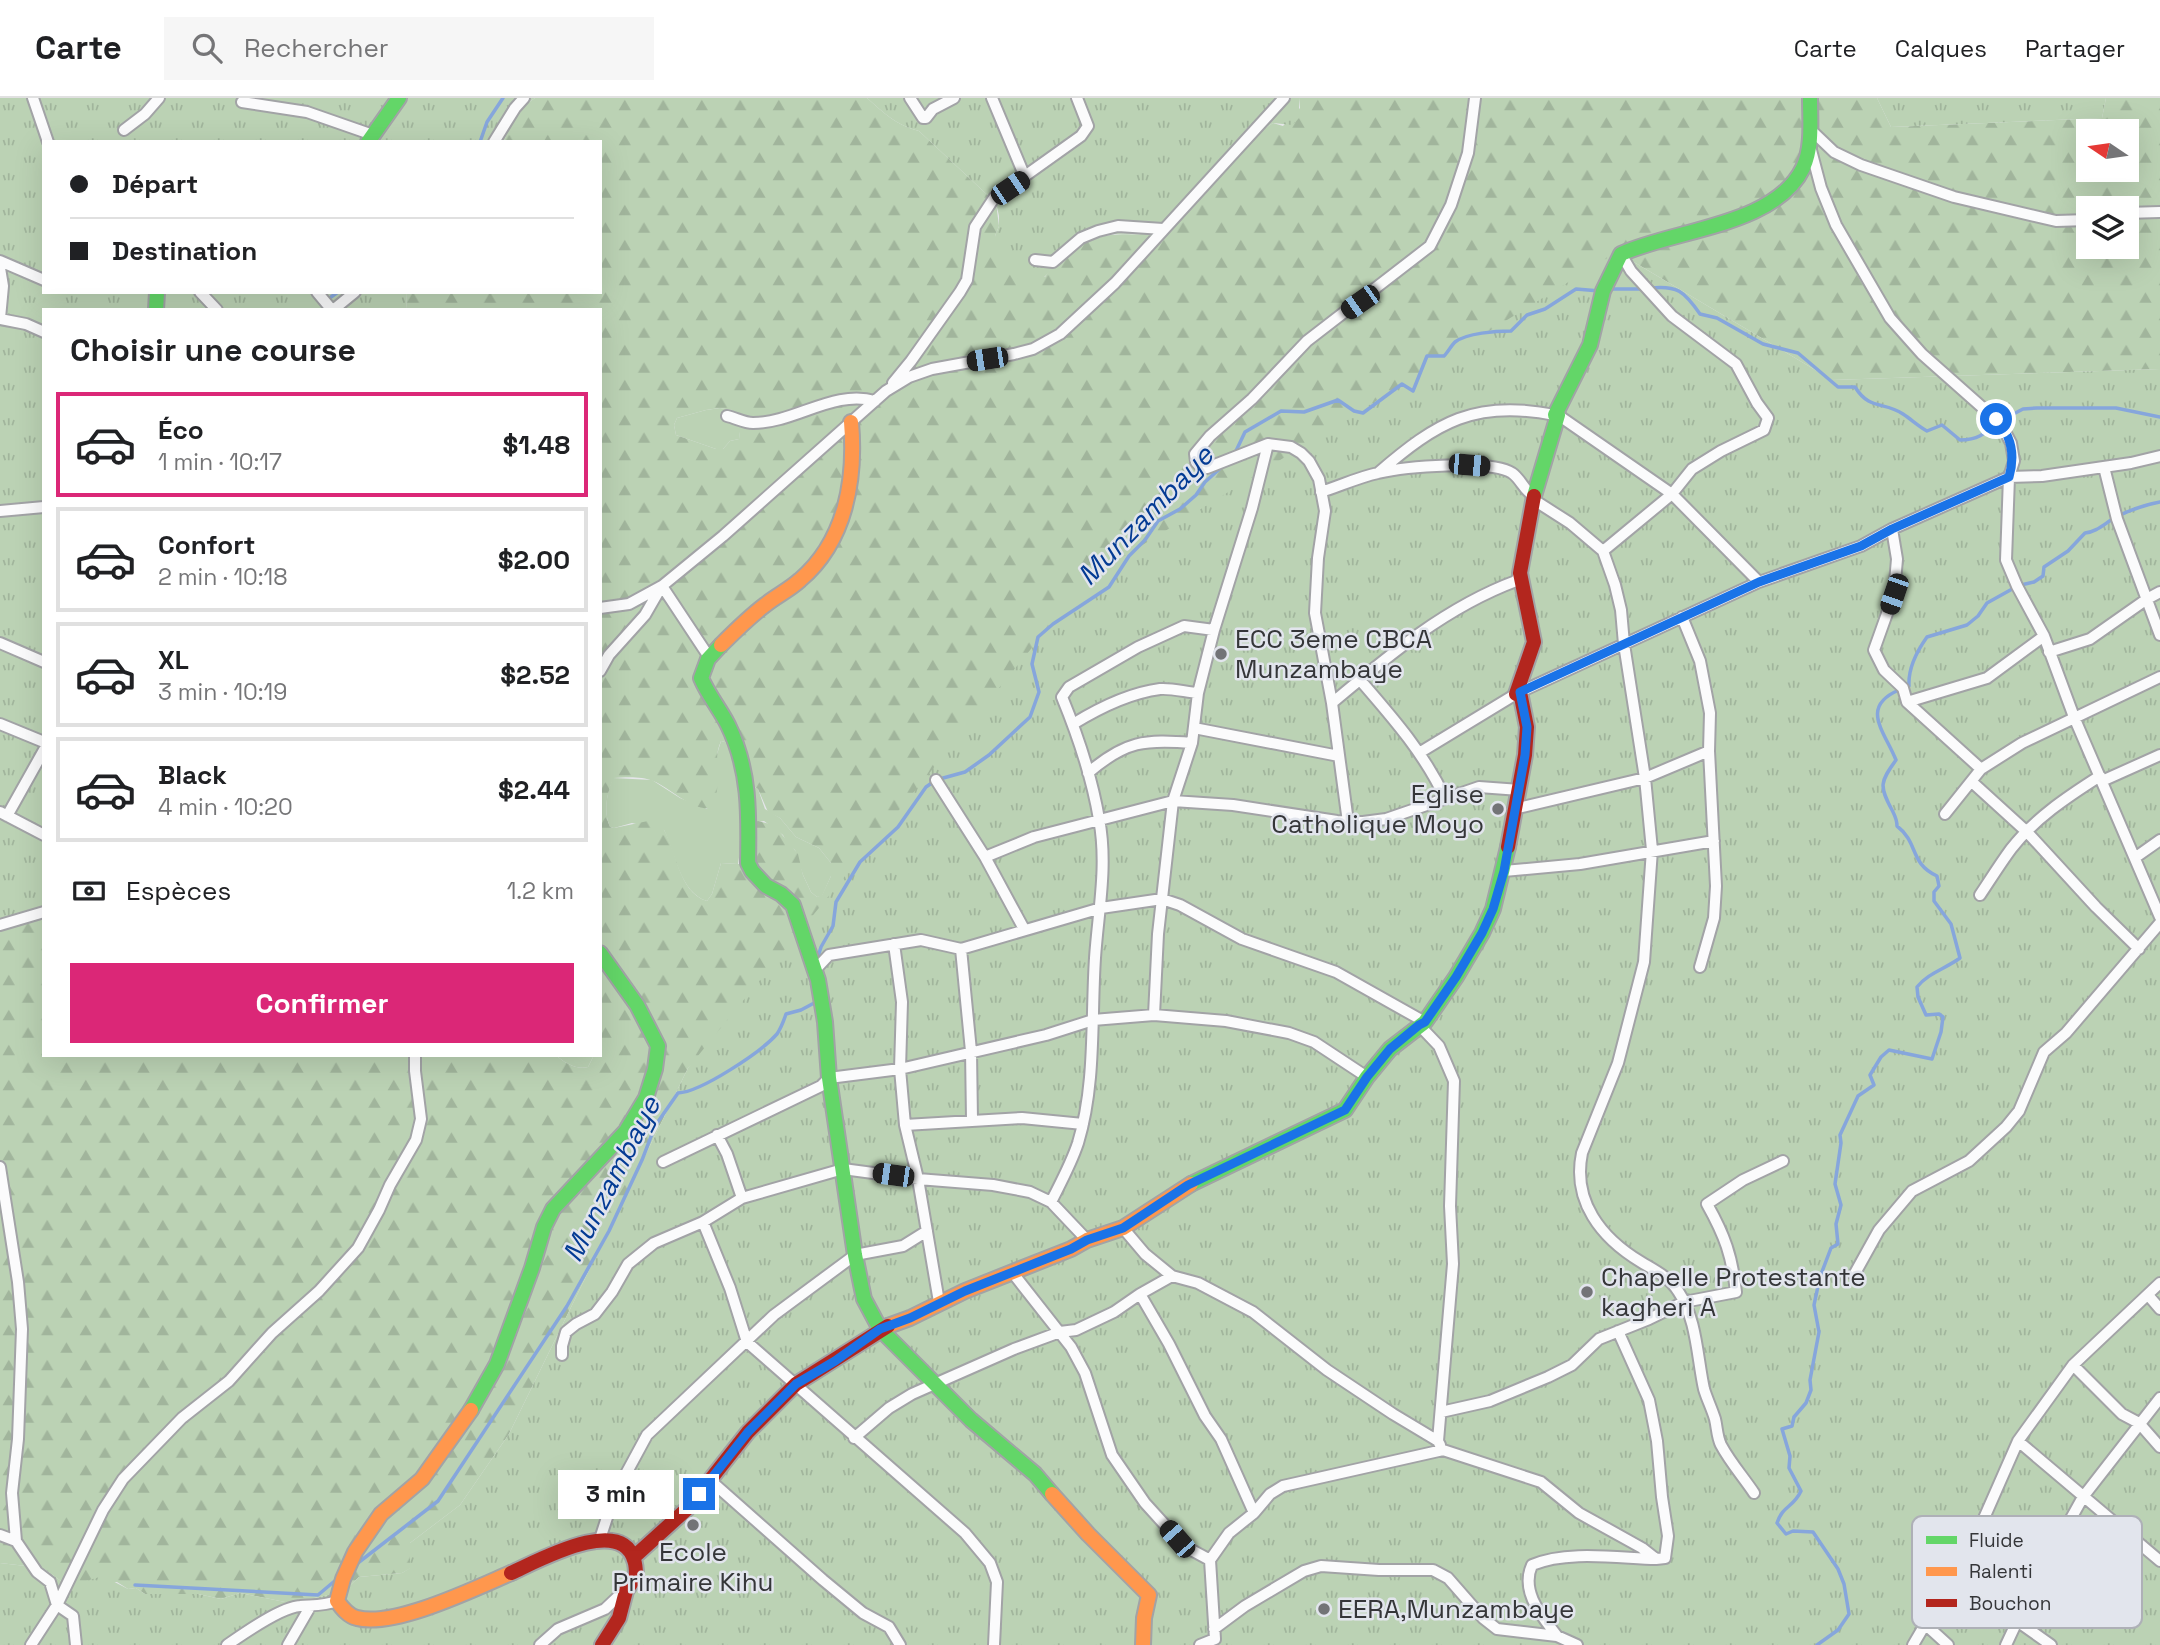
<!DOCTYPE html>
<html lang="fr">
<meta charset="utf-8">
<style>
:root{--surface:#fff;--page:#f6f6f6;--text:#202124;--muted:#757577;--line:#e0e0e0;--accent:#db2777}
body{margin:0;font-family:"Space Grotesk",sans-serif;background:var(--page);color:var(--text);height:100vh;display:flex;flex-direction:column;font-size:26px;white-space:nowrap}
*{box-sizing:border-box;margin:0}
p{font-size:23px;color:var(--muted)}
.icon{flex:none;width:38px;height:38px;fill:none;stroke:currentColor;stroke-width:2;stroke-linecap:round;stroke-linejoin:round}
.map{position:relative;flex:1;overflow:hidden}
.panel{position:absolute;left:42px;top:210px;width:560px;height:749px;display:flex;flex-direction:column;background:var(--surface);border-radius:0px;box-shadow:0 7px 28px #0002}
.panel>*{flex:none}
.banner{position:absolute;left:42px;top:42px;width:560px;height:154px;border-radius:0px;box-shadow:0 7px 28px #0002;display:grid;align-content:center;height:154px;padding:0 28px;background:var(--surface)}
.needle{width:46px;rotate:283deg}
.controls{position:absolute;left:2076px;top:21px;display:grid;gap:14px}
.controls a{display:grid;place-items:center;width:63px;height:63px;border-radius:0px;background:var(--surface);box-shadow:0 7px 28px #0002;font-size:35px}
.end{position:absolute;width:32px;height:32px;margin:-16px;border:9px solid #1a73e8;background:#fff;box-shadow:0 0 0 4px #fff}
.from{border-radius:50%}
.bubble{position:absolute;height:49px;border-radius:0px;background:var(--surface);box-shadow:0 7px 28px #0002;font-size:23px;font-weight:800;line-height:49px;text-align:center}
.car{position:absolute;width:21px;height:42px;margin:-21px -10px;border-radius:9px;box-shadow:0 0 5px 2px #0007;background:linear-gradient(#222 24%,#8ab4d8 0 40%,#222 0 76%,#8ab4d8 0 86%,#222 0)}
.banner b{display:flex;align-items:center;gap:24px;height:66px;font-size:26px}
.banner b+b{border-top:2px solid var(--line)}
.banner i{width:18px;height:18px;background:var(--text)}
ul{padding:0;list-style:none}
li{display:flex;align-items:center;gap:21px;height:105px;margin:0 14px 10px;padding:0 14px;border:4px solid var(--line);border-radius:0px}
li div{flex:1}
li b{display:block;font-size:26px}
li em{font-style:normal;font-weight:800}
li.on{border-color:var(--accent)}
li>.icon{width:63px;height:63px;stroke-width:1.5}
h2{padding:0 28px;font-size:32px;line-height:84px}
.pay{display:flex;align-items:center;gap:18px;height:77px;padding:0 28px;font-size:26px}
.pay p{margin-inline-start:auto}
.action{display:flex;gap:14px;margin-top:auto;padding:14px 28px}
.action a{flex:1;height:80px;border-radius:0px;background:var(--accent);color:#fff;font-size:28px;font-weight:800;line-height:80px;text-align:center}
header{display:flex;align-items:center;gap:42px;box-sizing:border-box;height:98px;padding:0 35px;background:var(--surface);border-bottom:2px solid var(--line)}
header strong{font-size:33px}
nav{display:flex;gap:38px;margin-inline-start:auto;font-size:24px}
.search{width:490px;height:63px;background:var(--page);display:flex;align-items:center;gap:18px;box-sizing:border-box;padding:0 24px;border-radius:0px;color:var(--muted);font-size:26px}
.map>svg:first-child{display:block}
.grass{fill:#bbd2b4}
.forest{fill:url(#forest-firs);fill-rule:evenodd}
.park{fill:url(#park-tufts)}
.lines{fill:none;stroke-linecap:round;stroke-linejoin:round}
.stream{stroke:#86a6dc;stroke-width:3.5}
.street-casing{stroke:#a2a3a6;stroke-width:14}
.fast-casing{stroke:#a2a3a6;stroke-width:18}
.slow-casing{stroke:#a2a3a6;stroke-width:18}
.jam-casing{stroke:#a2a3a6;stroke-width:18}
.street{stroke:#fbfbfc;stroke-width:10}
.fast{stroke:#63d668;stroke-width:14}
.slow{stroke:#ff974d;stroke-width:14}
.jam{stroke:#b3261e;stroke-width:14}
.route{stroke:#1a73e8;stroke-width:9}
.poi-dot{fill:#737477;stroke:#e2e5ed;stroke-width:2.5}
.labels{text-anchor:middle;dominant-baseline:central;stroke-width:5;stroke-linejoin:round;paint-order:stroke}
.poi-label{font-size:26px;fill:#353639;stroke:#e2e5ed;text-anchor:start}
.water-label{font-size:28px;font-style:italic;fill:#043b94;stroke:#e2e5ed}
.key{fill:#e2e5ed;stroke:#aeb0b7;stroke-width:2}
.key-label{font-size:19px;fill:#353639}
</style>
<header>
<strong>Carte</strong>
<div class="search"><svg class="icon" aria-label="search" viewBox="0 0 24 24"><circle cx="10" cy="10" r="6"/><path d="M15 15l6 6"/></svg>Rechercher</div>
<nav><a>Carte</a><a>Calques</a><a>Partager</a></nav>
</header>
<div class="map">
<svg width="2160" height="1547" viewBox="0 0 2160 1547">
<defs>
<pattern id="forest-firs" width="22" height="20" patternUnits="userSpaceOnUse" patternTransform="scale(1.75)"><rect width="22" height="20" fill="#bbd2b4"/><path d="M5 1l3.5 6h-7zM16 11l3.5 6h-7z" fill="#a1b59c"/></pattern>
<pattern id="park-tufts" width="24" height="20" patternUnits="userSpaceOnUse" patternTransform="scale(1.75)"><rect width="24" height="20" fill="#bbd2b4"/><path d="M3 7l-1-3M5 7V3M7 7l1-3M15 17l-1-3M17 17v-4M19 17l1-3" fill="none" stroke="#a1b59c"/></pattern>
</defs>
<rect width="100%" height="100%" fill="#e5e6ea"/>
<path class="grass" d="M720,310L732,312L742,319L739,341L730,343L723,351H716L676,337L674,327L677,320L706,312Z
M721,643L725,644L731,651L741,681L758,691L765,711L780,720L796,739L819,750L831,765V778L822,798L817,799L811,794L803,777L795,752L788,747L783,737L764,723L744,726L738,766L721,765L712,796L707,803C680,795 675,754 664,732L632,725L614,730L610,729C603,714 607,694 613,680L652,682L680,700L707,711L718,679L715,663Z
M556,957H594L588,969C577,972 564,965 556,957Z"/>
<path class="forest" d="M535,0H867C884,15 896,27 919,33L996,105L999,128L995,138L1045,179C1068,140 1103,134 1144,137L1248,41L1273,25L1283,28L1300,10L1299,0H1877L1891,29L2102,20L2106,0H2160V271L1832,282L1617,154L688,970L509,1336L460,1407L410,1445L411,1470L402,1475L359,1479L343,1494L290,1505L240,1495L221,1501L198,1496H145L136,1490L128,1491L117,1484L72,1487L61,1483L43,1470L0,1465V831L44,817V957H556C564,965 577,972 588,969L594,957H600V212H407L406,194H600V44H504C509,26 520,10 535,0ZM2088,33H2126V72H2088ZM2088,110H2126V149H2088ZM720,310L732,312L741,319L739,341L730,343L723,351H716L676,337L674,327L677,320L706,312ZM721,643L725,644L731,651L741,681L758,691L768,714L780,720L796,739L819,750L831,765V778L822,797L817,799L811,794L803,777L798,756L774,727L758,723L743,726L739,766L721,765L712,796L707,803C677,794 677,749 661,727L648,723L614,730L610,729C603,714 607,693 614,680C625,679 642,678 653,683C671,690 692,714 713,710C715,701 718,691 718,682C719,665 714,660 721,643Z"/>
<path class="park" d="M0,0H535C520,10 509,26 504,44H44V194H406L407,212H44V817L0,831Z
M867,0H1299V20L1292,27L1273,25L1248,41L1156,140C1121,131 1084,135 1058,162C1053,166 1049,176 1044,179C1034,185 1022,182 1012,178L997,148L995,138L999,128V118L996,105L919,33C896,27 884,15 867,0Z
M1877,0H2106L2102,20L1891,29Z
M1617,154L1832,282L2160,271V1547H0V1465L43,1470L61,1483L72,1487L103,1478L128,1491L136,1490L145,1496H198L221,1501L240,1495L290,1505L343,1494L359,1479L402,1475L410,1470V1445L460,1407L509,1336L688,970L1089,480Z"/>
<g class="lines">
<path class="stream" d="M480,44L487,24L503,0
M1650,190C1677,187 1684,193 1700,216L1717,220L1763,246L1798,255L1838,289H1855C1870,313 1884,303 1903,316C1912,322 1918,328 1927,333L1942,327L1960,342C1976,342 1986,337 1995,323
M1608,191H1642
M331,199L338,194
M2002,322L2023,311L2037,310H2116L2160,319
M1235,355L1245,334L1281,313L1304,314L1338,302L1354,313L1363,315L1402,286L1413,293L1427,258H1444C1448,254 1451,248 1455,244C1467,235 1496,233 1511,233L1527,217L1545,211L1576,191L1600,193
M2021,487L2034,484L2043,478L2044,469L2068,453L2085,435C2097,434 2105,425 2116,419C2130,412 2144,407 2160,404
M1906,589L1909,588C1908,571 1917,553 1927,539L1967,527L1978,518L1987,505L2014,490
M817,862L821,849L833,828L836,804L860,764L898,729L926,689L936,682L965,674L989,657L1030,619L1039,594L1032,566L1038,539L1053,526L1109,489L1129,458L1145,442L1158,423L1180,411L1196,397L1205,384L1225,366
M354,1468L438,1403L567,1208L609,1133L642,1062L655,1028L678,995C701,994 761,954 777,936C781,930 784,922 786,916L801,912L816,904V901
M135,1487L318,1497L337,1481
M1817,1547L1838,1532L1849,1516L1844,1486L1838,1471L1813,1434L1793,1433L1786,1436L1777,1425C1783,1407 1793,1410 1801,1393L1789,1370L1790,1358L1782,1331L1792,1328L1794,1319L1806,1305L1811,1292L1810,1282L1819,1234L1814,1207L1820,1179L1831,1150L1838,1146L1836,1126L1841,1107L1835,1086L1841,1045L1840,1037L1858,998L1874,987L1870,977L1881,959L1889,952L1932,961L1941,934L1943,919L1939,916L1926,917L1918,899L1917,889C1928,875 1945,871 1960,860L1951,826L1934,803V794L1939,788L1937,778C1909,765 1919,745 1897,728C1897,721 1895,718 1892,712C1879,688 1880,684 1896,662C1885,634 1859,609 1899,592"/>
<g class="street-casing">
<path id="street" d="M33,0L48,44
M910,0L923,20H926L933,11L954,0
M992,0L1025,79
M242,4L307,14L373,37
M124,32L145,16L159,0
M1812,33L1834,54L1861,67L1954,99L2056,123L2088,122
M494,44L515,10L524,0
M1811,52L1821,90L1836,127L1890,220L1922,256L2001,326L2011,345L2014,363L2009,379L2006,462L2017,488L2044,538L2074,619L2160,819
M2126,115L2160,114
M1035,162L1053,164L1081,140L1098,133L1118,128L1163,131
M0,163L44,182
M0,170L3,188L0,220
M200,194L217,212
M317,194L332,212
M333,212L355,194
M0,221L26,226L44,234
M893,285L911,263L960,194L967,182L975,129L994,100L1081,38L1088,28L1077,0
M1558,317L1672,396L1759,484
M727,318C736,320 744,325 753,325C795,325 834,291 875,303
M2104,369L2117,421L2160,537
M1378,375C1437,324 1475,301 1555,317
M1321,394C1340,388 1359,379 1378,375C1403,369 1492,361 1512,375C1521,381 1524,393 1534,398
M1534,402L1570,425L1603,453L1615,487L1621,512L1624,546L1645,680L1652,752L1644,864L1618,965L1582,1055C1572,1103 1601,1140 1641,1164C1654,1172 1669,1179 1678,1193C1697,1221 1697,1259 1704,1291C1707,1301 1712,1311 1715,1321C1717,1329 1717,1339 1721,1347C1730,1364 1744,1380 1754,1395
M0,413L44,409
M1892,431L1897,461L1894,496L1874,552L1884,572L1903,590L1907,604L1981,671
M1603,453L1672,396L1692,371L1721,353L1764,332L1768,320L1757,305L1736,266L1672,218L1631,173L1621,156
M662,488L709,559
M600,510L629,506L662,488L723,438L886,293L909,279L932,271L1014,256L1033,251L1060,236L1115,185L1284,0
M1682,519L1700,563L1710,615L1709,653L1716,788L1714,820L1700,869
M0,545L44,564
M2049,554L2090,541L2147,501L2160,494
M600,573L609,557L645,517L660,491
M1360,582C1392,619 1424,655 1445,700
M1520,594L1759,484L1861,448L1892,431L2009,379L2042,378L2131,365L2160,358
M1907,604L1987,580L2044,538
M1332,605C1389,557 1446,509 1516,483L1520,475
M0,626L44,644
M1073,626C1099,610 1129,595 1160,591C1171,590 1186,594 1198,595
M1194,630L1339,658
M1419,655L1516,596
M1088,675C1125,643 1145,641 1192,645
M936,682L985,759L1024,831
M2102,683L2160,657
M1972,684L2027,734L2096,809L2139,851
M1514,711L1645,680L1709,653
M0,714L44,737
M1945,716L1981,671L2022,645L2160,579
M7,718L44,652
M1348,724L1332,605L1315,515L1318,460L1325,413L1319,381L1309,363L1301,355L1291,349L1268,346L1207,370L1201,369L1196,364L1195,356L1210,338L1252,301L1307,243L1430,148L1451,107L1468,55L1475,0
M985,759L1034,739L1173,703L1233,707L1337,723L1363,724L1386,721L1479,689L1520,692
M2136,759L2160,742
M1504,773L1580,766L1714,743
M1980,797C1990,782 2000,766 2011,751C2034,721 2067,699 2100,678
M0,827L44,814
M894,846L902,904L900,971L905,1027L918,1081L939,1204
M961,851L971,953L972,1022
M814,873L829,857L921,842L961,851L1101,810L1162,801L1180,807L1242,841L1336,874L1425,924
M1154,917L1158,836L1173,703L1192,645L1198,595L1214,532L1252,410L1268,346
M1419,927L1439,948L1454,983L1450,1108L1453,1166L1438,1343
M905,1027L1022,1020L1083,1026
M717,1037L727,1056L742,1100
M663,1064L821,988L829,980L900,971L1046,937L1093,922L1154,917L1226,923L1289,935L1314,944L1367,979
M0,1069L18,1184L22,1231L18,1341L12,1395L16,1443L37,1474L50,1484L57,1507L73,1518L76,1547
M1051,1104C1061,1084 1071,1066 1078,1045C1096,986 1091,921 1095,860C1098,814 1108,768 1099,721C1092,680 1078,638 1062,599L1069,589L1138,549L1184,528L1214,532
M703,1124L730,1190L747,1244L965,1435L990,1465L997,1484L994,1547
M1123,1130L1145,1156L1172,1178L1198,1185L1253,1214L1327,1272L1393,1316L1438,1343L1440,1347
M1012,1174L1071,1249L1085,1275L1112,1357L1145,1405L1184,1448L1210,1462
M1854,1177L1879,1132L1912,1093L1969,1063L2006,1029L2019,1013L2044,954L2066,935L2160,825
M1140,1196L1169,1246L1205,1318L1221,1341L1254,1415
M2148,1197L2160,1211
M1618,1233L1649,1302L1657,1343L1662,1399L1668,1438L1665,1460L1656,1461
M562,1257V1248L566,1234L576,1226L595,1216L612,1194L628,1166L654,1145L703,1124L742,1100L843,1071L918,1081L993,1087L1030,1094L1051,1104L1087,1142
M2073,1267L2122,1316L2139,1325L2160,1349
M1441,1314L1490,1303L1548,1279L1572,1267L1599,1241L1649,1221L1684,1204L1736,1194C1732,1158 1725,1138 1707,1106L1743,1082L1783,1063
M854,1340L889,1310L912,1296L1014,1251L1060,1234L1076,1232L1114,1214L1140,1196L1172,1178
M2018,1343L2160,1463
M711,1383L823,1482L863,1515L889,1529L900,1547
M0,1437L16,1443
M600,1441L614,1398L647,1337L774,1217L855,1157L903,1148L927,1133
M2017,1523L2051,1547
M1926,1527L1948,1547
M1214,1531L1245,1508L1304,1473L1321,1468L1379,1472H1433L1448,1480L1483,1520L1497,1531L1557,1538L1577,1547
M31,1547L57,1507L103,1412L123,1381L182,1320L229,1283L272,1235L319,1193L358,1150L379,1112L390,1087L416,1042L421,1021L415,973V957
M227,1547C243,1536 281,1509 300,1508C313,1507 324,1508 337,1503
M288,1547L310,1509
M540,1547L558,1531L605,1511L624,1493
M1200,1547L1215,1541L1210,1462L1229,1435L1254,1415L1270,1396L1283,1388L1443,1352L1541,1384L1579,1415L1642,1450L1656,1461C1618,1460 1567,1452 1532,1467C1520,1494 1542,1518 1557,1538
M1913,1547L1974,1443L2018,1343L2073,1267L2160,1185
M2006,1547L2034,1487L2083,1399L2160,1300"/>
</g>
<g class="fast-casing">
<path id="fast" d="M368,44L399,0
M156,212L157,194
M1534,398L1558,317H1555L1590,247L1603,193L1621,156C1676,131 1775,128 1803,70C1813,49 1810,23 1810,0
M721,547L708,561L701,580C708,597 720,611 728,627C750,672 749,716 748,765L752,773L766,788L781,796L793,807L818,882L825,924L829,980L855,1157L864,1201L880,1231L971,1322L1035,1376L1052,1396
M1191,1086L1345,1012L1367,979L1390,951L1425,924L1456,879L1482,835L1493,811L1508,749
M471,1312L497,1266L532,1170L544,1129L553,1111L626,1033L646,1000L655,971L658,948L637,907L600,855"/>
</g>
<g class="slow-casing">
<path id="slow" d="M721,547C735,533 749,519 765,507C776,498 789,492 800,482C846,443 856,381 851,324
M888,1228L910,1220L965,1193L1071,1151L1087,1142L1123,1130L1191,1086
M471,1312L422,1381L381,1416L355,1454L343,1481L337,1503C342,1510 348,1518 357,1520C394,1530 476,1490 511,1475
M1052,1396L1088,1436L1149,1497L1144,1520L1143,1547"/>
</g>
<g class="jam-casing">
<path id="jam" d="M1508,749L1525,657L1527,629L1520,594L1516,596L1534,544L1520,475L1534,398
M634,1459L688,1410L748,1334L796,1286L888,1228
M511,1475C536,1464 621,1416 634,1462C636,1467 636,1473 636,1478L626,1493L619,1520L602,1547"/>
</g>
<use href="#street" class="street"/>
<use href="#fast" class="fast"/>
<use href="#slow" class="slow"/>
<use href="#jam" class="jam"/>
</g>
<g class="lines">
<path class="route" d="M699,1396L748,1334L796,1286L835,1263L880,1231L910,1220L965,1193L1071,1151L1087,1142L1123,1130L1188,1087L1345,1012L1367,979L1390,951L1419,927L1425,924L1456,879L1482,835L1493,811L1504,773L1525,657L1527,629L1520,594L1759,484L1861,448L1892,431L2009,379C2015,358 2012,338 1996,321"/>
</g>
<g class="poi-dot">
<circle cx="1221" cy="556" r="7"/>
<circle cx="1498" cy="711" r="7"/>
<circle cx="1587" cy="1194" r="7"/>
<circle cx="693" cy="1427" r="7"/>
<circle cx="1324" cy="1511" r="7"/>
</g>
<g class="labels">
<g class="poi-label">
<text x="1235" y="541">ECC 3eme CBCA<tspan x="1235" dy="30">Munzambaye</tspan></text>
<text x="1484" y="696" text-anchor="end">Eglise<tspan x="1484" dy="30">Catholique Moyo</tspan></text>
<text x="1601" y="1179">Chapelle Protestante<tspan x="1601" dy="30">kagheri A</tspan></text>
<text x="693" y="1454" text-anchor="middle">Ecole<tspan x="693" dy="30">Primaire Kihu</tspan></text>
<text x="1338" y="1511">EERA,Munzambaye</text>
</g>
<g class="water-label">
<text transform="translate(1145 417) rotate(-46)">Munzambaye</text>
<text transform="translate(611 1081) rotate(-63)">Munzambaye</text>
</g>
</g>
<rect x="1912" y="1418" width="230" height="112" rx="10" class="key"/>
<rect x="1926" y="1438" width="31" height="8" fill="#63d668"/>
<rect x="1926" y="1469" width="31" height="9" fill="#ff974d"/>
<rect x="1926" y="1501" width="31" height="8" fill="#b3261e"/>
<g class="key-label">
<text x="1969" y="1449">Fluide</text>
<text x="1969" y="1480">Ralenti</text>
<text x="1969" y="1512">Bouchon</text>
</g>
</svg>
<div class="controls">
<a><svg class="needle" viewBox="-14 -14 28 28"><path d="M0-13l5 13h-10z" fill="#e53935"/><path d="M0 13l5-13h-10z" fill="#757577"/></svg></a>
<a><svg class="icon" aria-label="layers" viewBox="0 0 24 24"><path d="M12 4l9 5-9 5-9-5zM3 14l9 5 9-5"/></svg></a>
</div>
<i class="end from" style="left:1996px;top:321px"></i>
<i class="end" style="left:699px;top:1396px"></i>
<div class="bubble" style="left:558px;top:1372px;width:116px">3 min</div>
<i class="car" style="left:1010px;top:90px;rotate:56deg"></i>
<i class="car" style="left:1360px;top:204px;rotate:235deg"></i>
<i class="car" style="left:987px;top:261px;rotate:261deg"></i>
<i class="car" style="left:1469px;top:367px;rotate:95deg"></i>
<i class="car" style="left:1894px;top:496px;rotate:199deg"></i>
<i class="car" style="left:893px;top:1077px;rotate:278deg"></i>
<i class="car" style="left:1177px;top:1441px;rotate:319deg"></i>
<div class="banner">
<b><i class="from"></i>Départ</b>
<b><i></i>Destination</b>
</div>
<section class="panel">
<h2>Choisir une course</h2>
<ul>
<li class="on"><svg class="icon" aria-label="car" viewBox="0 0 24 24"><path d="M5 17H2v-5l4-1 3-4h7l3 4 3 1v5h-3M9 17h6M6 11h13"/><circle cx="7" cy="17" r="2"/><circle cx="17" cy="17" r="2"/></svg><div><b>Éco</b><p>1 min · 10:17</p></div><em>$1.48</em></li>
<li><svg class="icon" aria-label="car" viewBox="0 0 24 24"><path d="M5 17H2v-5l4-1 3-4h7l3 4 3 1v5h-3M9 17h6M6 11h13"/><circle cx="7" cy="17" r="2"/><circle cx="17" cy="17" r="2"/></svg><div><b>Confort</b><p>2 min · 10:18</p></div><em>$2.00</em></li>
<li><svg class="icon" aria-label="car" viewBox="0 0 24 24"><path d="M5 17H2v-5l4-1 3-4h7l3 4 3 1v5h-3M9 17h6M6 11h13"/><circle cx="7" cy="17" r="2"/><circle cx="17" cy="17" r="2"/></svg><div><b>XL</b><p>3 min · 10:19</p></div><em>$2.52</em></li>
<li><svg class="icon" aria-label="car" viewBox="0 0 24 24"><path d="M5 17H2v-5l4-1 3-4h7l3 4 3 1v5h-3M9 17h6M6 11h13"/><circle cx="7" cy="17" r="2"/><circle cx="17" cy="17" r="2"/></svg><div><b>Black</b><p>4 min · 10:20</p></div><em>$2.44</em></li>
</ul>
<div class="pay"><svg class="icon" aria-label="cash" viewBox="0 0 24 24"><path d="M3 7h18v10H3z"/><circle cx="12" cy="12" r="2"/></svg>Espèces<p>1.2 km</p></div>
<div class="action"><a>Confirmer</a></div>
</section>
</div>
